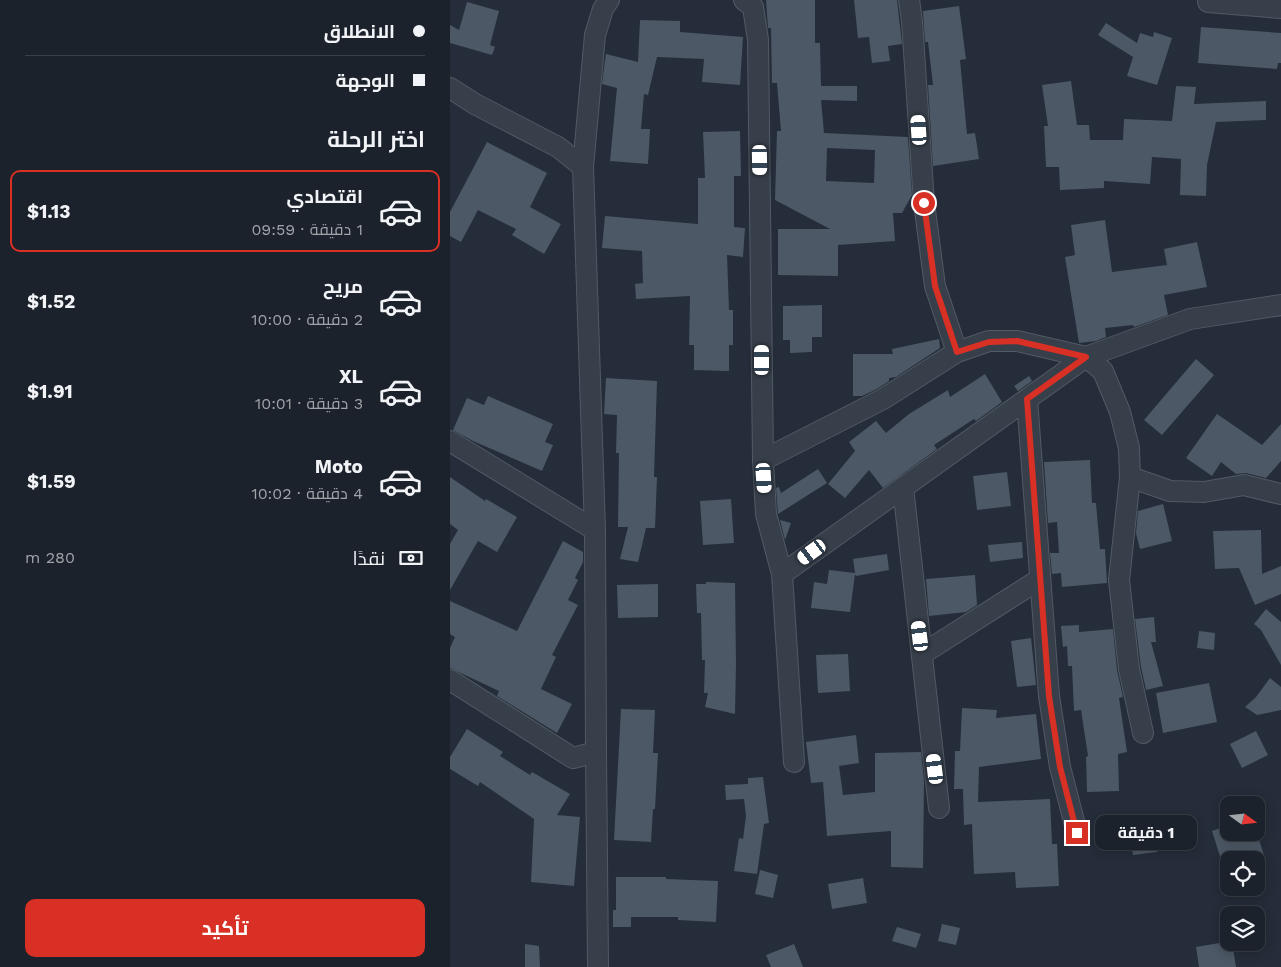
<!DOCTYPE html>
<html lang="ar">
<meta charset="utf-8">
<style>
:root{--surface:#1b222b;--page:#242a33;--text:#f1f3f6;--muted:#a0a4a9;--line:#393f47;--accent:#d93025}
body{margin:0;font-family:"Work Sans",Cairo,sans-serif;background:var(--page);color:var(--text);direction:rtl;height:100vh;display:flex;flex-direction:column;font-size:19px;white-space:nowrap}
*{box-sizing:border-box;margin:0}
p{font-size:16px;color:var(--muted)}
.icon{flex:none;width:28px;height:28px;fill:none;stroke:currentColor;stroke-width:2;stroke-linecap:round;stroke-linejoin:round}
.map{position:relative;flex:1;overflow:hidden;direction:ltr}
.details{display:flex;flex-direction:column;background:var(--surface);width:450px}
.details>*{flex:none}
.guide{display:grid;align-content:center;height:110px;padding:0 25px;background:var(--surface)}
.needle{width:32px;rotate:105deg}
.controls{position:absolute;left:770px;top:796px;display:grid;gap:10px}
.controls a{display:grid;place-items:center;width:45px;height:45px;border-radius:10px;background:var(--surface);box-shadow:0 2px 12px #0003,0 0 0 1px var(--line);font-size:25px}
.end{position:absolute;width:22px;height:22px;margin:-11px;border:6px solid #d93025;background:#fff;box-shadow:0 0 0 2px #fff}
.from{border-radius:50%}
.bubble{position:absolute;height:35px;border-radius:10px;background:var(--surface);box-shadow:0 2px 12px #0003,0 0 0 1px var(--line);font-size:16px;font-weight:700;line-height:35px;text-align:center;direction:rtl}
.car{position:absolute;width:15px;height:30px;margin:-15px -8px;border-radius:6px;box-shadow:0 0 4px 1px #0007;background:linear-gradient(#fff 24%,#345 0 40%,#fff 0 76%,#345 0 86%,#fff 0)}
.guide b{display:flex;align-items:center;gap:18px;height:48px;font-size:19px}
.guide b+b{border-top:1px solid var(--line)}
.guide i{width:12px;height:12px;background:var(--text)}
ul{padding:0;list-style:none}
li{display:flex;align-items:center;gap:15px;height:82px;margin:0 10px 8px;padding:0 15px;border:2px solid transparent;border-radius:10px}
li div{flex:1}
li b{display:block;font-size:19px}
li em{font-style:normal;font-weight:700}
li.on{border-color:var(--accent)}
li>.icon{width:45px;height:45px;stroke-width:1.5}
h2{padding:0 25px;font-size:22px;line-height:60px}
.pay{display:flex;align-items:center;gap:12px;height:55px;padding:0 25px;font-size:19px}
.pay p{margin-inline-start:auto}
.cta{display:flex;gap:10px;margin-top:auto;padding:10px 25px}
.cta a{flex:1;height:58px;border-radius:10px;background:var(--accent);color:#fff;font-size:20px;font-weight:700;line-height:58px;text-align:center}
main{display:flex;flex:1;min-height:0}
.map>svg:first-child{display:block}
.building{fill:#4c5865;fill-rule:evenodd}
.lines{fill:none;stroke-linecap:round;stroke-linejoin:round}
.minor-casing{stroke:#525a65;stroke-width:22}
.minor{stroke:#373f4a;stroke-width:20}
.route{stroke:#d93025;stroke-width:6}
</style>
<main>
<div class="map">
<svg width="831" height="967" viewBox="0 0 831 967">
<rect width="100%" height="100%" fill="#242d39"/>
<path class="building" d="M316,0H365V43H370L371,86H407V101L371,100L374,133L458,137L462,195L452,213H443L445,241L388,245V276L328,275V229H380L325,200L327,131H331L327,83H322L321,28H318ZM377,148L425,150L424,183L376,181Z
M404,0H447L452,44L438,46L440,61L422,63L419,37L408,38Z
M17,2L49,11L40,45L45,47L42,55L0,43V25L9,30Z
M509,6L516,59L510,60L517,134L525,133L529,159L483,166L478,85H483L478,42H475L473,11Z
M190,20L230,21V32L293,37L290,85L252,82L254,59L207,57L198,95L194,94L191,129H200L198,164L160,161L167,88L152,84L155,60L156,54L188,62Z
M656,23L687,43L690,33L703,37L704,32L722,38L707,85L677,76L683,57L648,35Z
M751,27L831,33V63H828L827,69L748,63Z
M621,81L627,125H639L640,140H673L674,119L722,121L726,86L746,87L744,104L816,101V120L766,122L757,165L756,196L730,195L731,159L702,157L700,184L654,181V188L610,190L609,167H596L594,126H598L592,85Z
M290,131L291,176H284V227L295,228L293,257L277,255L279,310H283V345H279V371L244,370V345H239L240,296L186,299L185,284L193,283L192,251L152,248L155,216L248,224V178H255L253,132Z
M37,142L97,173L80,207L111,224L94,254L62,235L66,229L28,210L11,242L0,236V212Z
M655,220L662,272L717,265L714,249L747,242L757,287L714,295L718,315L684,327L683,325L655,328L656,337L646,341L629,343L615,257L625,255L621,225Z
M372,305V337H362V352L340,353V340H333V306Z
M489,339L490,348L446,377L439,378V381L427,389L412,396H403V354H443L442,349Z
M746,359L764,375L712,435L694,420Z
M535,374L552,402L526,421L524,419L484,445L487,449L433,488L419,470L395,498L378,484L405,451L399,442L426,421L436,433L459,414L498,390L500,397Z
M579,376L582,381L568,391L564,386Z
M156,378L207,381L204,477H207L205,528H196L188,562L170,559L178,527H168L169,453H166L167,415L154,414Z
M38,396L103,424L95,442L103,445L92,471L23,441L3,430L17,398L34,405Z
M767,414L812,445L831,424V461L816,478L796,473L786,474L771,462L762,476L736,458Z
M640,460L642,503H646L650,549H655L657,583L612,587L611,573L602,574L600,553H609L607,522L598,523L594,462Z
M368,469L377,483L328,514L326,488L329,487L331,493Z
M557,472L561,506L527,510L523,476Z
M0,477L35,501L36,499L67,517L47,552L28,541L0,590V544L8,530L0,524Z
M281,499L284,543L253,545L250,501Z
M713,504L722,541L690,549L686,533L688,511Z
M330,520L341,523L335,540Z
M811,530L812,574L831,566V594L805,605L789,568L765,569L763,531Z
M113,541L133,552V562L125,578L128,580L118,600L128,605L102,655L106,657L91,689L122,704L107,733L47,696L49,691L0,668V648L5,637L0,634V601L67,631Z
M572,542L573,558L540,562L538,545Z
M437,554L439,570L406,576L405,574L400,612L361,608L364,582L377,584L379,570L405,573L403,559Z
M525,575L527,605L516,612L479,616L476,579Z
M256,582L285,583L286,664L285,714L255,707L258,693H254L255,660H252L251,613H247L246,584H256Z
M208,584V617L168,618L167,585Z
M816,609L831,622V665L811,630L804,624Z
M704,617L706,642H701L713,686L696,690L691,667L685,619Z
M629,625V632L663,629L667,670L673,697L669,698L677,752L668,754L669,791L637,792L636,757L638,756L631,710L624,711L622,666H618L617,646L613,647L611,626Z
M749,631L765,633L764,650L747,648Z
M581,638L586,685L567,687L561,641Z
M398,654L400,691L368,693L366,655Z
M820,678L831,687V710L807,715L795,707L806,697Z
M759,683L767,722L713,733L706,693Z
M512,708L547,710L546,718L586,714L591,759L529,767L528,802L600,799L602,844H607L609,886L566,888L565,872L524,874L522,824L514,825L513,789H504L505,751H510Z
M171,709L205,710L203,753H208L205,809H203L201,842L164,840Z
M17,729L53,752L50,756L80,775L82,772L120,794L107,815L130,817L124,886L81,882L84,819L30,782L28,786L0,769V757Z
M806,731L818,755L792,768L780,744Z
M406,735L409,763L389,766L393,795L425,792V753L471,752L474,779L473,868L441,867V831L377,836L373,782L361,783L356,742Z
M313,777L319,823L314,824L307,874L284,871L289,838L293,839L296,816L294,799L276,800L275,785L298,784V778Z
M779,825V832H806V831L816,861L806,865V860H779V874L776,875L762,831Z
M705,832L707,852L683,855L680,835Z
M310,870L328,875L323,898L305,894Z
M166,877H216V879L268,881L266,922L228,920V917H181V927H163V910H166Z
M413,878L417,903L382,909L378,884Z
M492,924L510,928L506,945L488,941Z
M447,927L471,934L466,948L442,941Z
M775,942H782L786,967H749L746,947Z
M75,944L89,946L90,967H75Z
M344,944L353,967H321L316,955Z"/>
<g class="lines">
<g class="minor-casing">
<path id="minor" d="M294,0L303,7L308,40L313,460L316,514L332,574L344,762
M459,0L462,21L474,203L485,286L507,352
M758,2L831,8
M0,88L25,104L108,147L133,167
M577,399L599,696L610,767L627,833
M0,441L145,530
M313,460L433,399L507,352L539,341H567L636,357L653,371L670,412L679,448L680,477L669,580L679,669L693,733
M680,477L720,491L754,492L794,485L831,494
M453,487L489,808
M332,574L636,357L740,319L831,305
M472,654L590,579
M0,680L123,758L146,752L145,530L133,167L145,35L153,9L159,0
M146,752L148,967"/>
</g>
<use href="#minor" class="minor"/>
</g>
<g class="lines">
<path class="route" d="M474,203L485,286L507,352L539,342L567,341L636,357L577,399L599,696L610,767L627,833"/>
</g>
</svg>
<div class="controls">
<a><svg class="needle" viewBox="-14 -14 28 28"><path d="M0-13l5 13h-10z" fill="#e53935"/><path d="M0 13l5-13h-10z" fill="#a0a4a9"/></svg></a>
<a><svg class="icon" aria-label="locate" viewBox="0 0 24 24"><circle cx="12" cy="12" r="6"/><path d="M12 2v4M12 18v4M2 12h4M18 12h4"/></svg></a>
<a><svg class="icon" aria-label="layers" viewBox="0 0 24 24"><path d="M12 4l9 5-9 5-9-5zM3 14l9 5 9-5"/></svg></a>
</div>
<i class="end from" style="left:474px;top:203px"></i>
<i class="end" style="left:627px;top:833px"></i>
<div class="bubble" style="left:645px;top:815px;width:102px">1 دقيقة</div>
<i class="car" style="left:469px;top:130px;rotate:356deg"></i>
<i class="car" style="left:310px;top:160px;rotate:179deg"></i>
<i class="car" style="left:312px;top:360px;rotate:0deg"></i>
<i class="car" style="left:314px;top:478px;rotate:176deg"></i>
<i class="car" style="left:362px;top:552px;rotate:234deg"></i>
<i class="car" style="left:470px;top:636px;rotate:353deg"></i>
<i class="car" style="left:485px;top:769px;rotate:353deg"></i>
</div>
<section class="details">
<div class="guide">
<b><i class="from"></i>الانطلاق</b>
<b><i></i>الوجهة</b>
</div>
<h2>اختر الرحلة</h2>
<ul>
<li class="on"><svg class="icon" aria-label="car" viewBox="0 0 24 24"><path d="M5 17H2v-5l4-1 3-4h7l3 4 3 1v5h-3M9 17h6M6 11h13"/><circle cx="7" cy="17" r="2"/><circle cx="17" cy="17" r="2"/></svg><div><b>اقتصادي</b><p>1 دقيقة · 09:59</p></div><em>$1.13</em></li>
<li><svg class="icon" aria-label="car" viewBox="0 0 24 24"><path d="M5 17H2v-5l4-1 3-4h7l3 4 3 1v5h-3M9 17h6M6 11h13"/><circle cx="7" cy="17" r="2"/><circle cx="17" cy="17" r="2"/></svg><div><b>مريح</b><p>2 دقيقة · 10:00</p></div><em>$1.52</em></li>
<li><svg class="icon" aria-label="car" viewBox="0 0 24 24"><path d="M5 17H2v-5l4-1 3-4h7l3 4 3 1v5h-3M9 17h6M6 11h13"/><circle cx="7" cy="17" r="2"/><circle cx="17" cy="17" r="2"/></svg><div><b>XL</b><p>3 دقيقة · 10:01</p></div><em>$1.91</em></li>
<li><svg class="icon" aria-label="car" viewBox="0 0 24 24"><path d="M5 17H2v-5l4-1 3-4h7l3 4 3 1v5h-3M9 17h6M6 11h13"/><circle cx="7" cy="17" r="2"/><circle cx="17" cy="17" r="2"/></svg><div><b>Moto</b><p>4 دقيقة · 10:02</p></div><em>$1.59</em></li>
</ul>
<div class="pay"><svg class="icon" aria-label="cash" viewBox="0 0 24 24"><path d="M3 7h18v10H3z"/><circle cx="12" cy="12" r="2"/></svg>نقدًا<p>280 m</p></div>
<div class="cta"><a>تأكيد</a></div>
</section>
</main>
